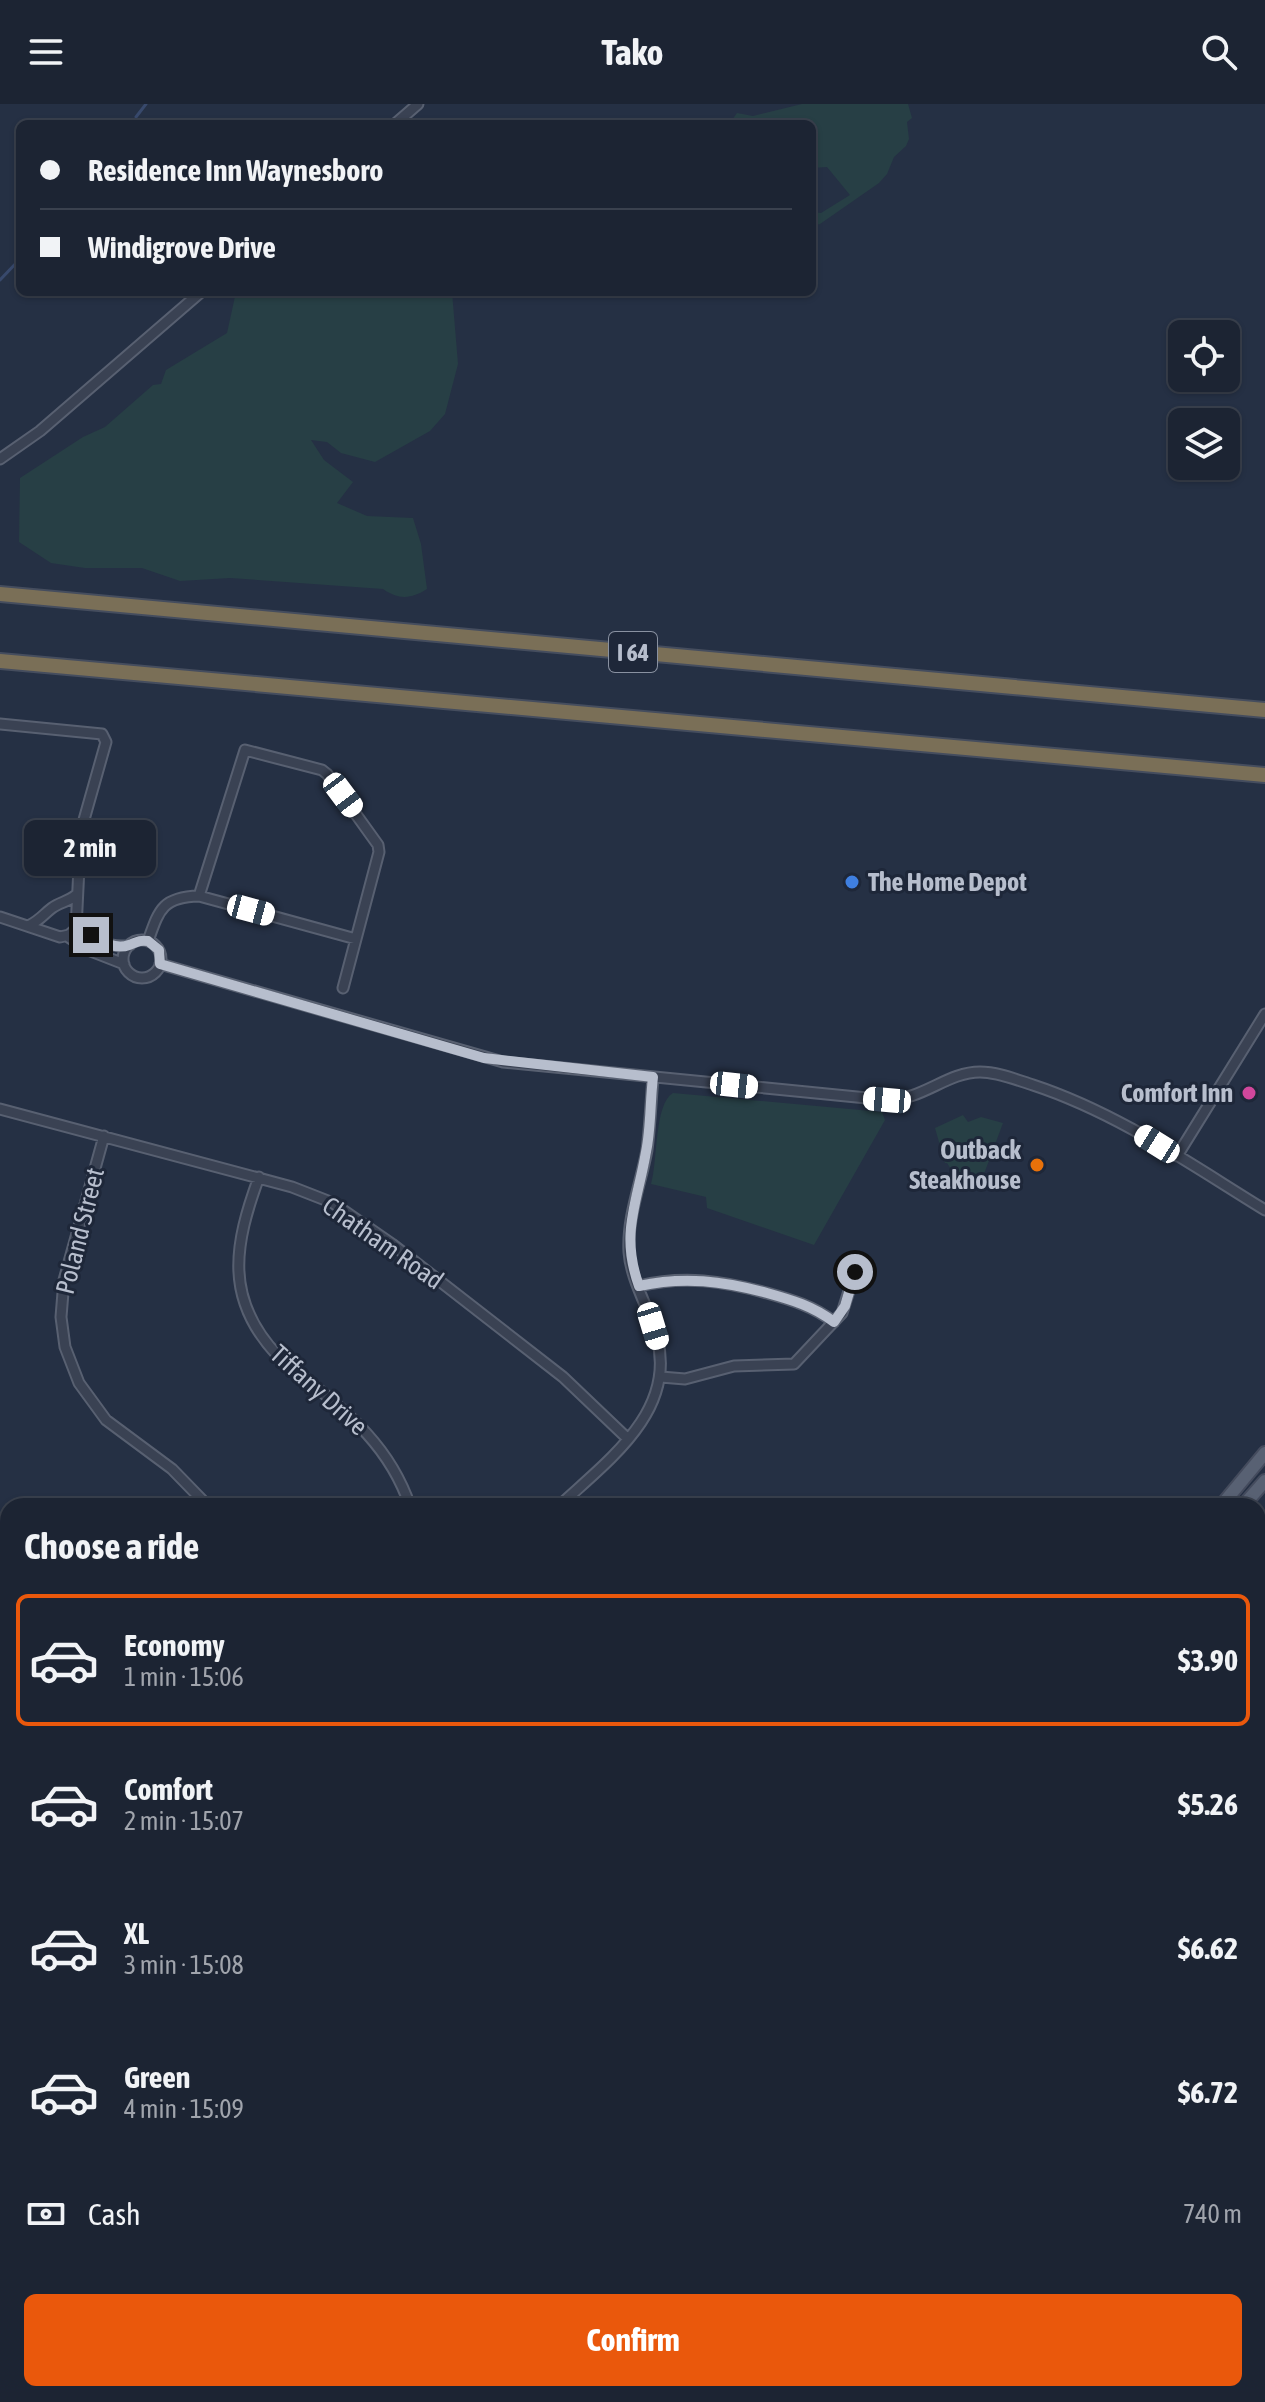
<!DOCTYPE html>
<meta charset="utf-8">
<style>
:root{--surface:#1c2433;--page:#29303f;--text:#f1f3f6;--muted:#a0a4ac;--line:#3a414e;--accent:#ea580c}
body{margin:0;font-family:"Asap Condensed",sans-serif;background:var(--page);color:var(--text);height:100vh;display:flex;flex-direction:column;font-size:30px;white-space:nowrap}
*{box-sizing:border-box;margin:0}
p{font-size:26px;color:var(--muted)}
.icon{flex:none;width:44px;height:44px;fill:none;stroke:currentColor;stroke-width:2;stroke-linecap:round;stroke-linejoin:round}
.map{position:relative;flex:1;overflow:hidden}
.panel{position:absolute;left:0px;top:1394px;width:1266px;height:904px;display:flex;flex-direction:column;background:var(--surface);border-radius:24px 24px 0 0;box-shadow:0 2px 6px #0004,0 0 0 2px var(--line)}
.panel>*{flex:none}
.top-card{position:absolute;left:16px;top:16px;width:800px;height:176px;border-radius:12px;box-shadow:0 2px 6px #0004,0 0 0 2px var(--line);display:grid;align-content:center;height:176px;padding:0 24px;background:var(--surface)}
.fabs{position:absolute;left:1168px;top:216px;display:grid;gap:16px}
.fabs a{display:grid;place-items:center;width:72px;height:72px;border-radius:12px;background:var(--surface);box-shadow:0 2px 6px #0004,0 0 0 2px var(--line);font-size:40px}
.end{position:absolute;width:36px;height:36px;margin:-18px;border:10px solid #b7becd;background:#111;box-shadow:0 0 0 4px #111}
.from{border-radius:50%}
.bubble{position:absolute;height:56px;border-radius:12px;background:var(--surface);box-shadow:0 2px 6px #0004,0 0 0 2px var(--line);font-size:26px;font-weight:700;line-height:56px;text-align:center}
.car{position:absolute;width:24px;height:48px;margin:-24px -12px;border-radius:10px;box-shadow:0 0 6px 2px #0007;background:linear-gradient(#fff 24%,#345 0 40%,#fff 0 76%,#345 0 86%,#fff 0)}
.top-card b{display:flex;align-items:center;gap:28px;height:76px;font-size:30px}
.top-card b+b{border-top:2px solid var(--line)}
.top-card i{width:20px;height:20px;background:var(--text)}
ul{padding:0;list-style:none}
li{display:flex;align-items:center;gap:24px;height:132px;margin:0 16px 12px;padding:0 8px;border:4px solid transparent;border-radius:12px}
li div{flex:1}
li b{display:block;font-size:30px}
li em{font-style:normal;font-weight:700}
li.selected{border-color:var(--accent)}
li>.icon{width:72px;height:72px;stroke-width:1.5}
h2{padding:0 24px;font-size:36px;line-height:96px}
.pay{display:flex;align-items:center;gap:20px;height:88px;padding:0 24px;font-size:30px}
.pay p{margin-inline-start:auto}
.button{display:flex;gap:16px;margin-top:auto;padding:16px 24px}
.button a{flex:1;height:92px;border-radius:12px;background:var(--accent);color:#fff;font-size:32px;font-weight:700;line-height:92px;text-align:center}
header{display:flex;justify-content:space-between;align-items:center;height:104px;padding:0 24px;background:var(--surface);font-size:36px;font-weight:700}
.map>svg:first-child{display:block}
.green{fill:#273f45}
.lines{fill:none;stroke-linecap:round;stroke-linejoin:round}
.stream{stroke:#38496c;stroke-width:3}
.minor-casing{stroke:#586071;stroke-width:13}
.major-casing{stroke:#444b5d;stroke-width:16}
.highway-casing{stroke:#454d5e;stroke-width:18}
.minor{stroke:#3a4253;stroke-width:9}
.major{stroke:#586173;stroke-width:12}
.highway{stroke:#7a6f57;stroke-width:14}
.route{stroke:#b7becd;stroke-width:10}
.shop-dot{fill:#3f7fe0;stroke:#1e2739;stroke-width:3}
.hotel-dot{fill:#d1479c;stroke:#1e2739;stroke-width:3}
.food-dot{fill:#e8710a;stroke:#1e2739;stroke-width:3}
.labels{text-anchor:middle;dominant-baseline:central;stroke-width:6;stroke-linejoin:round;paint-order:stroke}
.shield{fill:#1e2739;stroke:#8991a1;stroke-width:2}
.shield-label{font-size:24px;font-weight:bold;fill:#b7becd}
.poi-label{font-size:26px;font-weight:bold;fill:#b7becd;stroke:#1e2739;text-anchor:end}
.street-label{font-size:26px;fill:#b7becd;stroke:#1e2739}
</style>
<header><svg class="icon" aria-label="menu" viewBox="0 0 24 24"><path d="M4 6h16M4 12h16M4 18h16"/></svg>Tako<svg class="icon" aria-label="search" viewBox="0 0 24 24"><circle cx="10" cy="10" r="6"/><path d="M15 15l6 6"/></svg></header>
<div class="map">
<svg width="1265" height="2298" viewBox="0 0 1265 2298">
<rect width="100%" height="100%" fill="#253044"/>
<path class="green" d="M802,0H908L912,14L907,18L909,35L906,42L894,53L887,70L879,79L820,120L812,122V108L821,109L850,91L827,63L812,64V20H734L732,16L737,9L753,12Z
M236,188H452L458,260L445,310L430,327L375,358L341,349L327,338L311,336L324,356L353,378L337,399L367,412L413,414L421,440L427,485C411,495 399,496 383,485L230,474L180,477L142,464H85L51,459L19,438L20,374L83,333L105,323L153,281L161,280L166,266L227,229Z
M673,989L882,1008L885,1016L814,1141L707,1104L706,1093L651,1080C658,1057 654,1000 673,989Z
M963,1011L968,1018L981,1013L1003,1019L981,1078L958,1076L947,1059H945L935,1024Z"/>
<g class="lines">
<path class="stream" d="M136,13L146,0
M0,176L20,155"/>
<g class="minor-casing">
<path id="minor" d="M395,20L418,0
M0,355L40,327L201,188
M0,620L102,630L106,638L76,744L79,763L76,825L69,831L60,833L0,813
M199,792L245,646L322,666L327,670L378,741L379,748L343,884
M77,818C92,832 108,846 130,841
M30,821C40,816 44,810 52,804C60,798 68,798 76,791
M67,832L88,846L124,860
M123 855a19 19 0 1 1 38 0a19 19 0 1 1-38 0Z
M148,837C159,806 162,793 199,792L356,835
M160,860L503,958L887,996C923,996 947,968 980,968C998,968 1017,976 1033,981C1118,1009 1190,1060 1265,1106
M0,1005L292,1083L333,1099L392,1140L563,1273L628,1335
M104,1032L64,1176L61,1213L65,1243L79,1279L106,1316L172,1365L208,1402
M1177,1052L1265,910
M259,1073C234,1141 224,1195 278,1252C332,1298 386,1331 410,1402
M639,1182C684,1171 723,1177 767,1189C792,1196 813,1202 834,1218
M661,1273L685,1275L734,1262L794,1260L842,1209L855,1168
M559,1402C606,1358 677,1308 657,1234C650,1206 631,1177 629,1148C627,1113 641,1079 647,1046C650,1022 651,997 653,973
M0,1443L8,1449
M1258,1594L1265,1601
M0,1615H8
M0,2042L8,2040
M0,2117L5,2136L0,2162
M804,2298L808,2290"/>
</g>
<g class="major-casing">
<path id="major" d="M1221,1402L1265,1349
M1243,1402L1265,1377
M56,2298L71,2290"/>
</g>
<g class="highway-casing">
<path id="highway" d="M0,490L1265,606
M0,557L1265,671"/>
</g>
<use href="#minor" class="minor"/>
<use href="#major" class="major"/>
<use href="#highway" class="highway"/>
</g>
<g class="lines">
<path class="route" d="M91,831C102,838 116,846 129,841C137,838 139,836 148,837L159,846L160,860L484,954L653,973C650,998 651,1024 646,1048C637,1100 620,1129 639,1182C684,1172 723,1177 767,1189C792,1196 813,1202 834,1218L845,1202L855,1168"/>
</g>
<circle class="shop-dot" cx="852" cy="778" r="8"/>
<circle class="hotel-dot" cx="1249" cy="989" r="8"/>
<circle class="food-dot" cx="1037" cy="1061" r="8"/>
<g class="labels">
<rect class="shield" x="609" y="528" width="48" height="40" rx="6"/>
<g class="shield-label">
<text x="633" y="548">I 64</text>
</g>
<g class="poi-label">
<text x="868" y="778" text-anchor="start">The Home Depot</text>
<text x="1233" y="989">Comfort Inn</text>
<text x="1021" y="1046">Outback<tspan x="1021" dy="30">Steakhouse</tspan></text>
</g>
<g class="street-label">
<text transform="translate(80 1127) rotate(-76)">Poland Street</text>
<text transform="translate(383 1139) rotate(35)">Chatham Road</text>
<text transform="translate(319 1286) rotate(42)">Tiffany Drive</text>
</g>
</g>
</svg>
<div class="fabs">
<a><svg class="icon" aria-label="locate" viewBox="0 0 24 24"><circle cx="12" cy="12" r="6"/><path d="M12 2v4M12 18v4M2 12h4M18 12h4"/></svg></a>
<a><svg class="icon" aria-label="layers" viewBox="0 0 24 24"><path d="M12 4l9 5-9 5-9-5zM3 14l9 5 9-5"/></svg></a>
</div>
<i class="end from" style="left:855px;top:1168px"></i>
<i class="end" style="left:91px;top:831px"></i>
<div class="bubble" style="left:24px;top:716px;width:132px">2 min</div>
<i class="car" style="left:343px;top:691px;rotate:143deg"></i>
<i class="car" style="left:251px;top:806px;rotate:105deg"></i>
<i class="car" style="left:734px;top:981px;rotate:96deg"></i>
<i class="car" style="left:887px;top:996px;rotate:275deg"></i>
<i class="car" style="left:1157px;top:1040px;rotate:302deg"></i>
<i class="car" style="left:653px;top:1222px;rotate:163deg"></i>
<div class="top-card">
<b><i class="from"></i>Residence Inn Waynesboro</b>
<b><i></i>Windigrove Drive</b>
</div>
<section class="panel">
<h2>Choose a ride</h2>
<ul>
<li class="selected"><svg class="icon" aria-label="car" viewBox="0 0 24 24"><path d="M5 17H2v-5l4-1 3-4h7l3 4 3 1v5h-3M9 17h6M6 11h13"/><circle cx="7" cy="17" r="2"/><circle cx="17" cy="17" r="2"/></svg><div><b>Economy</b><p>1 min · 15:06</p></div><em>$3.90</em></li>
<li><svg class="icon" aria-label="car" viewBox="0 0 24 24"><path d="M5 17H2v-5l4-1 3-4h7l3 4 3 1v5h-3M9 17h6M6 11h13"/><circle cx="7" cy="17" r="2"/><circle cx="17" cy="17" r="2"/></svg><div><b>Comfort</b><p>2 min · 15:07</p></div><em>$5.26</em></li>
<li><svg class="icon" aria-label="car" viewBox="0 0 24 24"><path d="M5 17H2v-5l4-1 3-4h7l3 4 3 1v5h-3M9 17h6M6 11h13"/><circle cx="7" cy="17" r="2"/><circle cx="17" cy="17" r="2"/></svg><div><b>XL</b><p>3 min · 15:08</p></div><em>$6.62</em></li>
<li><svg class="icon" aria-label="car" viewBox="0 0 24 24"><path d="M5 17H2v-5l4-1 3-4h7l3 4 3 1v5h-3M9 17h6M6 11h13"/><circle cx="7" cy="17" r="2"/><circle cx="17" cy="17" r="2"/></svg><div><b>Green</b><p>4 min · 15:09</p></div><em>$6.72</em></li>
</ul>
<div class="pay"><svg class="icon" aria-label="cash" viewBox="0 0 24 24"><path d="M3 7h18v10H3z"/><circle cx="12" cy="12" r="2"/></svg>Cash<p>740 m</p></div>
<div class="button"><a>Confirm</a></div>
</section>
</div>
